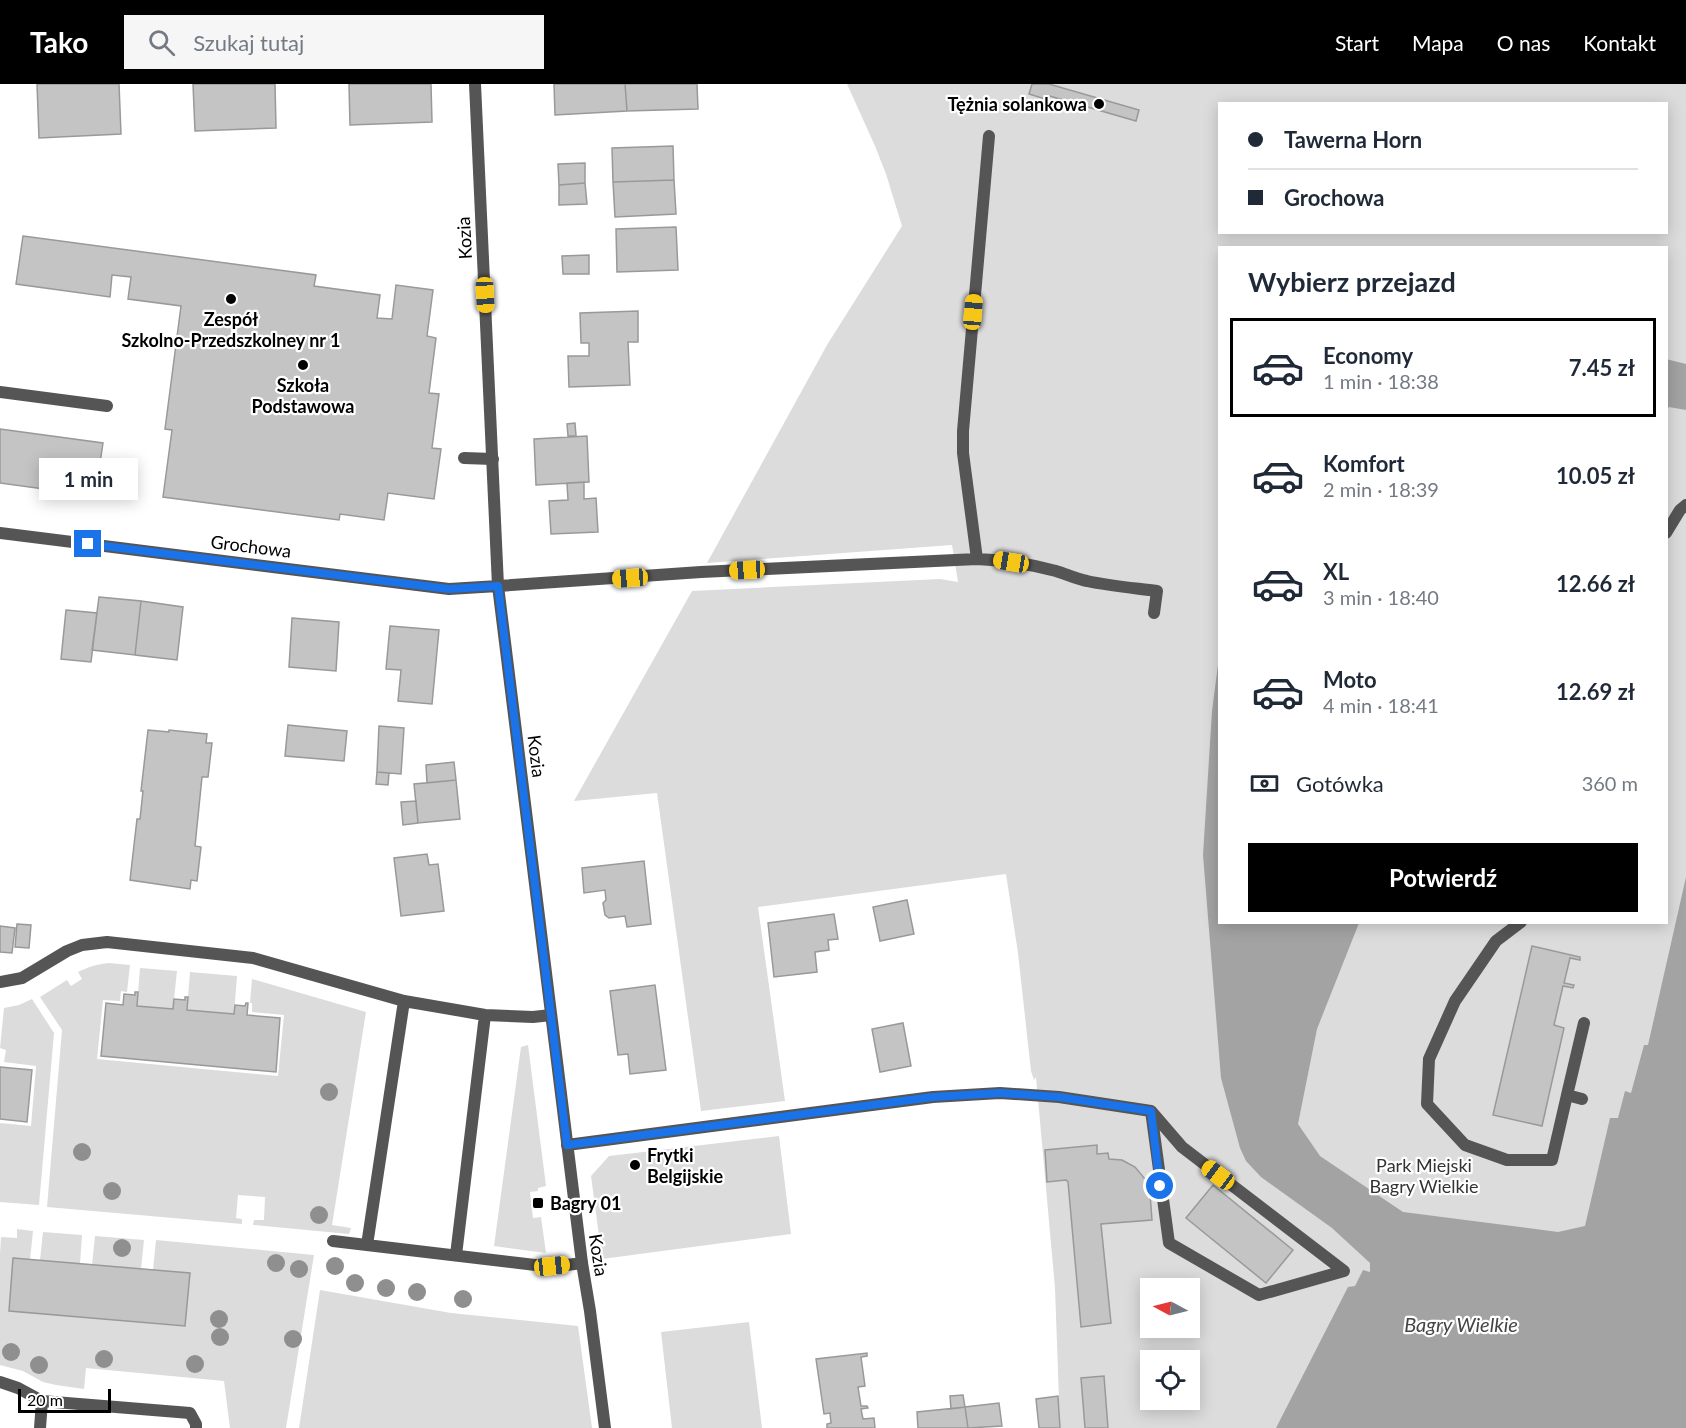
<!DOCTYPE html>
<html lang="pl">
<meta charset="utf-8">
<style>
:root{--surface:#fff;--page:#f6f6f7;--text:#1f2937;--muted:#747a83;--line:#e0e1e3;--accent:#000}
body{margin:0;font-family:Lato,sans-serif;background:var(--page);color:var(--text);height:100vh;display:flex;flex-direction:column;font-size:22px;white-space:nowrap}
*{box-sizing:border-box;margin:0}
p{font-size:20px;color:var(--muted)}
.icon{flex:none;width:33px;height:33px;fill:none;stroke:currentColor;stroke-width:2;stroke-linecap:round;stroke-linejoin:round}
.map{position:relative;flex:1;overflow:hidden}
.side{position:absolute;left:1218px;top:162px;width:450px;height:678px;display:flex;flex-direction:column;background:var(--surface);border-radius:0px;box-shadow:0 3px 15px #0003}
.side>*{flex:none}
.hud{position:absolute;left:1218px;top:18px;width:450px;height:132px;border-radius:0px;box-shadow:0 3px 15px #0003;display:grid;align-content:center;height:132px;padding:0 30px;background:var(--surface)}
.needle{width:39px;rotate:277deg}
.fabs{position:absolute;left:1140px;top:1194px;display:grid;gap:12px}
.fabs a{display:grid;place-items:center;width:60px;height:60px;border-radius:0px;background:var(--surface);box-shadow:0 3px 15px #0003;font-size:30px}
.scale{position:absolute;left:18px;bottom:15px;width:93px;box-sizing:border-box;padding-left:6px;border:3px solid #000;border-top:0;font-size:16px;line-height:21px;white-space:nowrap;color:#000;-webkit-text-stroke:4px #fff;paint-order:stroke}
.end{position:absolute;width:27px;height:27px;margin:-14px;border:8px solid #1a73e8;background:#fff;box-shadow:0 0 0 3px #fff}
.from{border-radius:50%}
.bubble{position:absolute;height:42px;border-radius:0px;background:var(--surface);box-shadow:0 3px 15px #0003;font-size:20px;font-weight:700;line-height:42px;text-align:center}
.car{position:absolute;width:18px;height:36px;margin:-18px -9px;border-radius:8px;box-shadow:0 0 4px 2px #0007;background:linear-gradient(#f5c518 24%,#345 0 40%,#f5c518 0 76%,#345 0 86%,#f5c518 0)}
.hud b{display:flex;align-items:center;gap:21px;height:57px;font-size:22px}
.hud b+b{border-top:2px solid var(--line)}
.hud i{width:15px;height:15px;background:var(--text)}
ul{padding:0;list-style:none}
li{display:flex;align-items:center;gap:18px;height:99px;margin:0 12px 9px;padding:0 18px;border:3px solid transparent;border-radius:0px}
li div{flex:1}
li b{display:block;font-size:22px}
li em{font-style:normal;font-weight:700}
li.active{border-color:var(--accent)}
li>.icon{width:54px;height:54px;stroke-width:1.5}
h2{padding:0 30px;font-size:27px;line-height:72px}
.pay{display:flex;align-items:center;gap:15px;height:66px;padding:0 30px;font-size:22px}
.pay p{margin-inline-start:auto}
.primary-button{display:flex;gap:12px;margin-top:auto;padding:12px 30px}
.primary-button a{flex:1;height:69px;border-radius:0px;background:var(--accent);color:#fff;font-size:24px;font-weight:700;line-height:69px;text-align:center}
header{display:flex;align-items:center;gap:36px;box-sizing:border-box;height:84px;padding:0 30px;background:var(--accent);color:#fff}
header strong{font-size:28px}
nav{display:flex;gap:33px;margin-inline-start:auto;font-size:21px}
.search{width:420px;height:54px;background:var(--page);display:flex;align-items:center;gap:15px;box-sizing:border-box;padding:0 21px;border-radius:0px;color:var(--muted);font-size:22px}
.map>svg:first-child{display:block}
.green{fill:#dcdcdc;fill-rule:evenodd}
.water{fill:#a3a3a3}
.building{fill:#c4c4c4;stroke:#999;stroke-width:1.5}
.lines{fill:none;stroke-linecap:round;stroke-linejoin:round}
.service{stroke:#555;stroke-width:12}
.minor{stroke:#555;stroke-width:12}
.tree{fill:#8f8f8f}
.route{stroke:#1a73e8;stroke-width:8}
.poi-dot{fill:#000;stroke:#fff;stroke-width:2}
.labels{text-anchor:middle;dominant-baseline:central;stroke-width:4.5;stroke-linejoin:round;paint-order:stroke}
.poi-label{font-size:18px;font-weight:bold;fill:#000;stroke:#fff}
.street-label{font-size:18px;fill:#000;stroke:#fff}
.park-label{font-size:18px;fill:#333;stroke:#fff}
.water-label{font-size:20px;font-style:italic;fill:#444;stroke:#fff}
</style>
<header>
<strong>Tako</strong>
<div class="search"><svg class="icon" aria-label="search" viewBox="0 0 24 24"><circle cx="10" cy="10" r="6"/><path d="M15 15l6 6"/></svg>Szukaj tutaj</div>
<nav><a>Start</a><a>Mapa</a><a>O nas</a><a>Kontakt</a></nav>
</header>
<div class="map">
<svg width="1686" height="1344" viewBox="0 0 1686 1344">
<rect width="100%" height="100%" fill="#fff"/>
<path class="green" d="M847,0H1686V1344H1060L1055,1204L1036,993L1034,996L1031,987L1018,869L1006,790L758,823L785,1017L701,1027L657,709L574,717L692,507L940,495L958,498L952,461L707,479L827,261L902,142L886,90L875,62ZM1220,20H1666V148H1220ZM1220,164H1666V838H1220ZM1150,1204H1190V1244H1150ZM1150,1276H1190V1316H1150Z
M109,879L130,881L127,908L121,907L120,917L103,916L97,975L278,992L284,931L252,928V919H250L252,895L366,928L332,1141L351,1144L349,1150L253,1141L254,1136H264L265,1113L238,1111L236,1134L242,1135V1140L47,1123L62,946L40,913L67,896L71,902L82,895L78,888C88,883 97,880 109,879Z
M140,884L177,887L173,925L137,922Z
M190,888L237,892L234,930L187,926Z
M32,915L54,949L39,1121L0,1118V1039L31,1042L36,982L4,978L6,966L0,964L4,924L19,921Z
M528,961L546,1102L538,1104V1107L530,1108L533,1134L541,1133L546,1169L494,1162L521,963Z
M779,1052L791,1150L602,1175L591,1092L609,1072Z
M17,1145L33,1147L30,1176L13,1175L9,1227L185,1242L189,1190L153,1186L156,1156L314,1171L286,1344H230L224,1297L86,1284L84,1305L56,1301L43,1298L23,1287L0,1281V1170L1,1153L17,1154Z
M43,1148L82,1151L80,1180L40,1176Z
M95,1152L144,1156L141,1185L92,1181Z
M320,1206L451,1229L578,1242L592,1344H299Z
M749,1238L762,1344H672L661,1248Z"/>
<path class="water" d="M1666,275L1686,280V326L1669,323L1667,326Z
M1219,573L1220,838L1359,839L1317,945L1298,1040L1320,1072L1403,1128L1558,1148L1585,1142L1610,1034H1618L1625,1007L1631,1009L1644,961H1648L1686,793V1344H1276L1348,1203L1355,1202L1363,1186L1370,1188V1179L1332,1144L1261,1093L1246,1077L1240,1064L1221,994L1203,771L1212,627Z"/>
<path class="building" d="M37,0H119L121,50L39,54Z
M193,0H275L276,44L195,47Z
M349,0H431L432,38L350,41Z
M554,0H625L627,27L555,31Z
M625,0H697L698,25L627,27Z
M1032,0H1049L1139,26L1136,37L1046,11L1045,15L1029,10Z
M673,62L674,96L613,98L612,64Z
M585,79V99L559,101L558,80Z
M674,96L676,130L615,133L613,98Z
M585,99L587,120L559,121V101Z
M676,143L678,186L617,188L616,145Z
M23,152L316,191L314,202L380,211L377,234L392,235L396,201L433,206L427,252L436,254L429,309L439,310L432,364L441,365L434,415L388,409L384,436L340,430L339,436L163,413L172,346L165,345L181,222L128,215L131,193L112,191L110,213L16,200Z
M589,171V190H563L562,172Z
M638,227V258H628L630,301L569,303L568,272H589V259H581L580,229Z
M575,339L576,352H568L567,340Z
M0,345L103,359L95,412L0,399Z
M587,352L589,398L536,401L534,355Z
M584,398V415L596,414L598,448L551,450L549,417L568,416L567,399Z
M99,513L141,517L135,571L92,566Z
M141,517L183,523L177,576L135,571Z
M66,526L97,529L91,578L61,575Z
M292,534L339,538L336,587L289,583Z
M390,542L439,546L432,620L398,617L401,586L386,585Z
M288,641L347,647L344,677L285,672Z
M379,642L404,644L401,690L377,688Z
M148,646L169,648V646L207,650L206,659H212L208,693H202L195,762L201,763L197,797L191,796L190,805L130,796L137,735H140L143,707H141Z
M454,678L456,696L427,699L426,681Z
M377,688L389,689L388,701L376,700Z
M456,696L460,735L418,739L414,700Z
M416,717L418,739L403,741L401,718Z
M427,770L429,781L438,780L444,827L401,832L394,774Z
M644,777L651,840L627,843L625,832L609,834L605,831L603,819L606,816L605,806L584,809L582,784Z
M907,816L914,850L880,857L873,823Z
M834,830L838,855L828,856L829,866L815,868L817,888L774,893L768,839Z
M17,840L31,841L29,864L15,863Z
M0,842L15,844L12,869L0,868Z
M1532,862L1580,873V876L1570,874L1564,899L1574,901L1573,904L1563,902L1554,941L1564,944L1542,1042L1493,1031Z
M655,901L666,986L630,990L628,970L618,971L610,907Z
M135,908H138L137,922L173,925L174,915L185,916V913H188L187,926L234,930L235,921L245,922L246,919H248L247,931L280,934L276,988L101,972L106,919L123,921L124,910L135,911Z
M903,939L911,982L880,988L872,945Z
M0,983L32,986L27,1038L0,1035Z
M1097,1061V1070L1108,1069L1109,1075L1122,1076L1135,1083L1145,1095L1150,1110L1152,1136L1101,1140L1111,1239L1081,1243L1068,1098L1066,1096L1047,1098L1045,1066Z
M1213,1101L1293,1166L1266,1199L1186,1134Z
M13,1174L190,1189L185,1242L9,1227Z
M867,1269V1272L861,1273L865,1302L858,1303L861,1322H867L868,1324L861,1325L863,1335L874,1334L875,1344H827V1340L831,1339L830,1329L824,1330L816,1275Z
M1104,1292L1108,1344H1085L1081,1294Z
M963,1311L965,1323L951,1325L950,1312Z
M1058,1312L1060,1344H1039L1036,1315Z
M999,1319L1002,1342L968,1344L965,1323Z
M965,1323L968,1344H918L917,1328Z"/>
<g class="lines">
<path class="service" d="M0,308L107,322
M464,374L493,375
M1666,449L1680,426L1686,421
M977,475L963,369V347L989,52
M498,502L701,488L977,475C1003,476 1030,480 1056,487C1066,490 1076,495 1087,497C1110,502 1134,504 1157,507L1154,529
M1521,838L1496,857L1455,917L1429,975L1427,1020L1465,1061L1507,1076H1552L1567,1011L1582,1015
M1567,1011L1584,939
M567,1061L933,1013L1000,1009L1059,1013L1151,1027L1182,1063L1344,1187L1259,1211L1169,1159L1151,1027
M582,1179L590,1227L605,1344"/>
<path class="minor" d="M0,449L449,505L498,502
M0,898L22,894L67,867L82,861L107,858L253,874L404,917L485,931L533,933L551,931
M333,1157L552,1183L582,1179L498,502L475,0
M367,1161L404,917
M456,1171L485,931
M0,1298L18,1304L42,1317L40,1344
M42,1317L190,1329L196,1340V1344"/>
</g>
<g class="tree">
<circle cx="329" cy="1008" r="9"/>
<circle cx="82" cy="1068" r="9"/>
<circle cx="112" cy="1107" r="9"/>
<circle cx="319" cy="1131" r="9"/>
<circle cx="122" cy="1164" r="9"/>
<circle cx="276" cy="1179" r="9"/>
<circle cx="335" cy="1182" r="9"/>
<circle cx="299" cy="1185" r="9"/>
<circle cx="355" cy="1199" r="9"/>
<circle cx="386" cy="1204" r="9"/>
<circle cx="417" cy="1208" r="9"/>
<circle cx="463" cy="1215" r="9"/>
<circle cx="219" cy="1235" r="9"/>
<circle cx="220" cy="1253" r="9"/>
<circle cx="293" cy="1255" r="9"/>
<circle cx="11" cy="1268" r="9"/>
<circle cx="104" cy="1275" r="9"/>
<circle cx="195" cy="1280" r="9"/>
<circle cx="39" cy="1281" r="9"/>
</g>
<g class="lines">
<path class="route" d="M88,460L449,505L498,502L567,1061L933,1013L1000,1009L1059,1013L1151,1027L1160,1102"/>
</g>
<g class="poi-dot">
<circle cx="1099" cy="20" r="6"/>
<circle cx="231" cy="215" r="6"/>
<circle cx="303" cy="281" r="6"/>
<circle cx="635" cy="1081" r="6"/>
<rect x="532" y="1113" width="12" height="12" rx="3"/>
</g>
<g class="labels">
<g class="poi-label">
<text x="1087" y="20" text-anchor="end">Tężnia solankowa</text>
<text x="231" y="235">Zespół<tspan x="231" dy="21">Szkolno-Przedszkolney nr 1</tspan></text>
<text x="303" y="301">Szkoła<tspan x="303" dy="21">Podstawowa</tspan></text>
<text x="647" y="1071" text-anchor="start">Frytki<tspan x="647" dy="21">Belgijskie</tspan></text>
<text x="550" y="1119" text-anchor="start">Bagry 01</text>
</g>
<g class="street-label">
<text transform="translate(464 154) rotate(-93)">Kozia</text>
<text transform="translate(251 462) rotate(7)">Grochowa</text>
<text transform="translate(537 672) rotate(83)">Kozia</text>
<text transform="translate(599 1171) rotate(81)">Kozia</text>
</g>
<g class="park-label">
<text x="1424" y="1081">Park Miejski<tspan x="1424" dy="21">Bagry Wielkie</tspan></text>
</g>
<g class="water-label">
<text x="1461" y="1240">Bagry Wielkie</text>
</g>
</g>
</svg>
<div class="fabs">
<a><svg class="needle" viewBox="-14 -14 28 28"><path d="M0-13l5 13h-10z" fill="#e53935"/><path d="M0 13l5-13h-10z" fill="#747a83"/></svg></a>
<a><svg class="icon" aria-label="locate" viewBox="0 0 24 24"><circle cx="12" cy="12" r="6"/><path d="M12 2v4M12 18v4M2 12h4M18 12h4"/></svg></a>
</div>
<div class="scale">20 m</div>
<i class="end from" style="left:1160px;top:1102px"></i>
<i class="end" style="left:88px;top:460px"></i>
<div class="bubble" style="left:39px;top:374px;width:99px">1 min</div>
<i class="car" style="left:485px;top:211px;rotate:177deg"></i>
<i class="car" style="left:973px;top:228px;rotate:5deg"></i>
<i class="car" style="left:1011px;top:478px;rotate:280deg"></i>
<i class="car" style="left:747px;top:486px;rotate:267deg"></i>
<i class="car" style="left:630px;top:494px;rotate:266deg"></i>
<i class="car" style="left:1218px;top:1091px;rotate:307deg"></i>
<i class="car" style="left:552px;top:1182px;rotate:84deg"></i>
<div class="hud">
<b><i class="from"></i>Tawerna Horn</b>
<b><i></i>Grochowa</b>
</div>
<section class="side">
<h2>Wybierz przejazd</h2>
<ul>
<li class="active"><svg class="icon" aria-label="car" viewBox="0 0 24 24"><path d="M5 17H2v-5l4-1 3-4h7l3 4 3 1v5h-3M9 17h6M6 11h13"/><circle cx="7" cy="17" r="2"/><circle cx="17" cy="17" r="2"/></svg><div><b>Economy</b><p>1 min · 18:38</p></div><em>7.45 zł</em></li>
<li><svg class="icon" aria-label="car" viewBox="0 0 24 24"><path d="M5 17H2v-5l4-1 3-4h7l3 4 3 1v5h-3M9 17h6M6 11h13"/><circle cx="7" cy="17" r="2"/><circle cx="17" cy="17" r="2"/></svg><div><b>Komfort</b><p>2 min · 18:39</p></div><em>10.05 zł</em></li>
<li><svg class="icon" aria-label="car" viewBox="0 0 24 24"><path d="M5 17H2v-5l4-1 3-4h7l3 4 3 1v5h-3M9 17h6M6 11h13"/><circle cx="7" cy="17" r="2"/><circle cx="17" cy="17" r="2"/></svg><div><b>XL</b><p>3 min · 18:40</p></div><em>12.66 zł</em></li>
<li><svg class="icon" aria-label="car" viewBox="0 0 24 24"><path d="M5 17H2v-5l4-1 3-4h7l3 4 3 1v5h-3M9 17h6M6 11h13"/><circle cx="7" cy="17" r="2"/><circle cx="17" cy="17" r="2"/></svg><div><b>Moto</b><p>4 min · 18:41</p></div><em>12.69 zł</em></li>
</ul>
<div class="pay"><svg class="icon" aria-label="cash" viewBox="0 0 24 24"><path d="M3 7h18v10H3z"/><circle cx="12" cy="12" r="2"/></svg>Gotówka<p>360 m</p></div>
<div class="primary-button"><a>Potwierdź</a></div>
</section>
</div>
